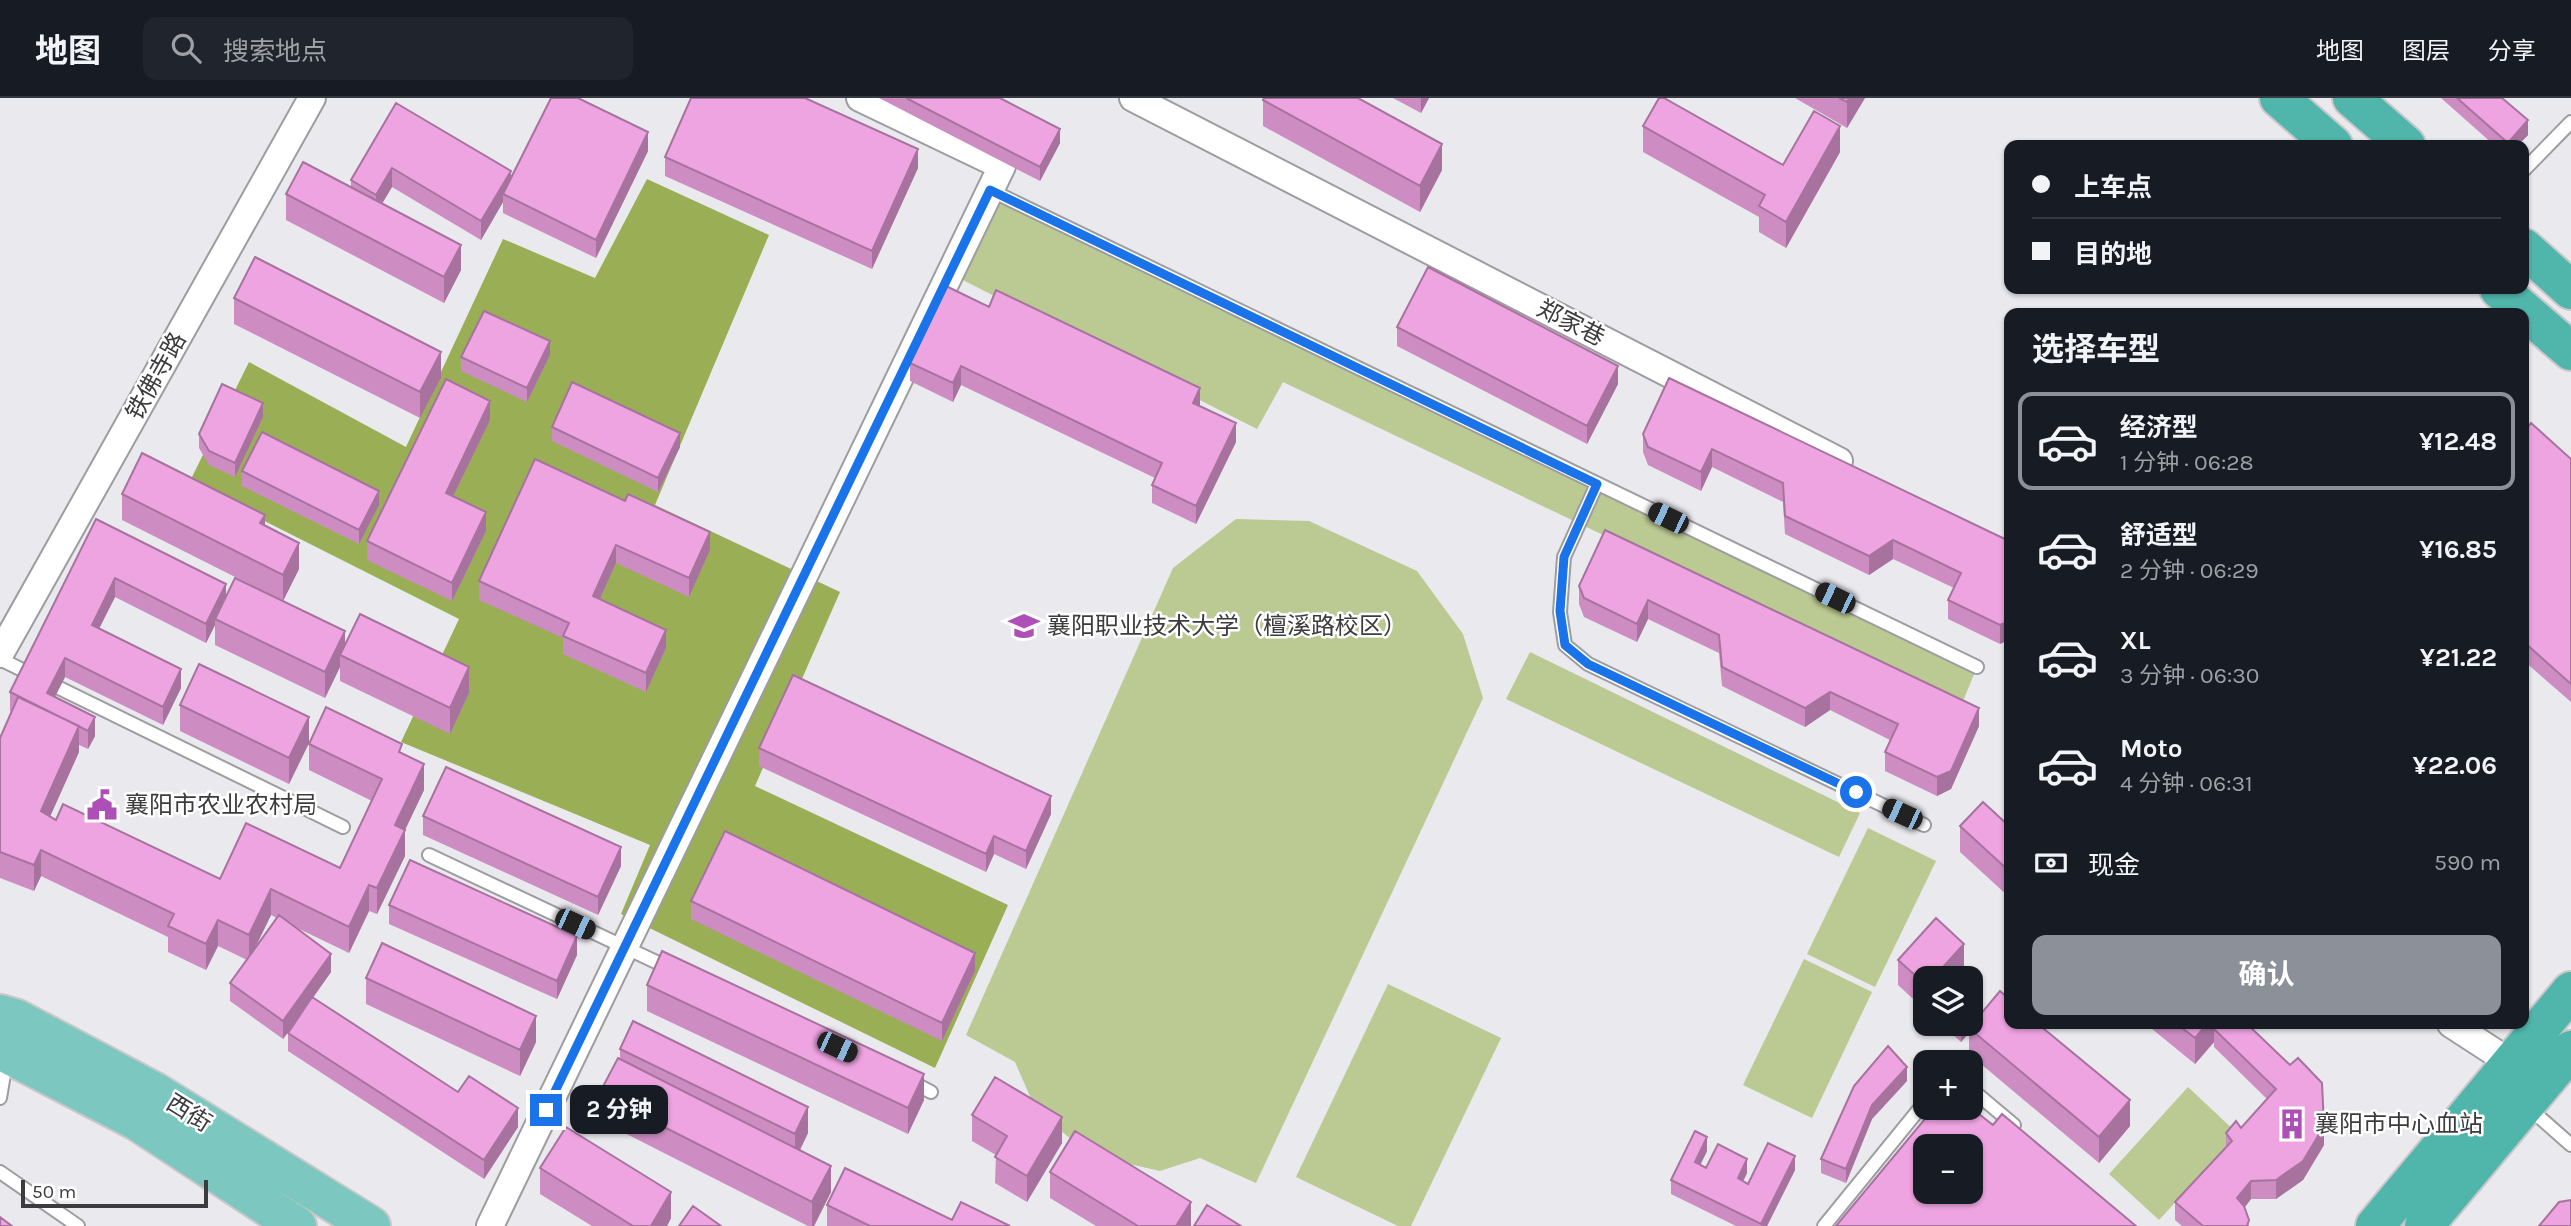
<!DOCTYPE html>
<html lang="zh">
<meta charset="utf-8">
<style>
:root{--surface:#171b24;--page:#20242c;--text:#f1f3f6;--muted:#9ea1a6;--line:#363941;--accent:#8c9099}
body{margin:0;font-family:Karla,"Noto Sans SC",sans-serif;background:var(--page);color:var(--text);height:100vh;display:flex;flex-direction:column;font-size:26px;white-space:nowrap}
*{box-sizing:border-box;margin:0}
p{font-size:23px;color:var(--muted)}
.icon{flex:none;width:38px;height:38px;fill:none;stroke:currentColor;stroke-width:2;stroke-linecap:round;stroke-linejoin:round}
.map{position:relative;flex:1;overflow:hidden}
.drawer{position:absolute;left:2004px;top:210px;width:525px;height:721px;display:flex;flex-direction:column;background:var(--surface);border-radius:14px;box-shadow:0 2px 5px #0004}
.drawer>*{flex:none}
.hud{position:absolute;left:2004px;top:42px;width:525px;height:154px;border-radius:14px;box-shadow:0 2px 5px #0004;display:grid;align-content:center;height:154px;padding:0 28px;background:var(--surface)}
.buttons{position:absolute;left:1913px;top:868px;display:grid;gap:14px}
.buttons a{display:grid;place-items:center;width:70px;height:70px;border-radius:14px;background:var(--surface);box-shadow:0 2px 5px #0004;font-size:35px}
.scale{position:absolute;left:21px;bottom:18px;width:187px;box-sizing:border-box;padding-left:7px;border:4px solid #3c3c3e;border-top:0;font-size:19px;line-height:24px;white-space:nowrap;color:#3c3c3e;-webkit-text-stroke:5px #fff;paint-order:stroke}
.end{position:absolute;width:32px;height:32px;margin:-16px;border:9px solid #1a73e8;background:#fff;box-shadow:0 0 0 4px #fff}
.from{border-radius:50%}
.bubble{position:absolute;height:49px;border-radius:14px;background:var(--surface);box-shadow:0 2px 5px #0004;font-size:23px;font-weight:700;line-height:49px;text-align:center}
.car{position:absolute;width:21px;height:42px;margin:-21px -10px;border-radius:9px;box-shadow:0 0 5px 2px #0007;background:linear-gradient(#222 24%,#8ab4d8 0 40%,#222 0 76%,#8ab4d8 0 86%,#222 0)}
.hud b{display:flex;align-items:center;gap:24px;height:66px;font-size:26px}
.hud b+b{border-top:2px solid var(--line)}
.hud i{width:18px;height:18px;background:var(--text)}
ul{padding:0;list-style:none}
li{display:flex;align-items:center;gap:21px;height:98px;margin:0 14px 10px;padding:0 14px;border:4px solid transparent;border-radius:14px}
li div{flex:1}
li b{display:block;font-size:26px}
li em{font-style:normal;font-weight:700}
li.on{border-color:var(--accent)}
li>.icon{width:63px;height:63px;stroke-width:1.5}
h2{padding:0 28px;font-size:32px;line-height:84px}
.pay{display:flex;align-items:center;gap:18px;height:77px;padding:0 28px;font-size:26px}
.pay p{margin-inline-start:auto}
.cta{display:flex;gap:14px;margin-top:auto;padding:14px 28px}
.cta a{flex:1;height:80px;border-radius:14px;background:var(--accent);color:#fff;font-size:28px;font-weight:700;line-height:80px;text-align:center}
header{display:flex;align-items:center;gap:42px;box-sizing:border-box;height:98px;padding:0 35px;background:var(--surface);border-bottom:2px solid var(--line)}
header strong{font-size:33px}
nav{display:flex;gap:38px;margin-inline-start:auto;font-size:24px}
.search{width:490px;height:63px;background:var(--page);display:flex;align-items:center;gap:18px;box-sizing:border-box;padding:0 24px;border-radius:14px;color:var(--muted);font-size:26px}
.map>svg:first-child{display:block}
.green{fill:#bbc993}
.forest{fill:#9aaf55}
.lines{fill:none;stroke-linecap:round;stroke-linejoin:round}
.service-casing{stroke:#9d9da1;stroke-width:16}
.minor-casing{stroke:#9d9da1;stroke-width:30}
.primary-casing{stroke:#c8c8c9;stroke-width:42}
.trunk-casing{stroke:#c8c8c9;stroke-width:42}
.service{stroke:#fff;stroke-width:12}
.minor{stroke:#fff;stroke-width:26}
.primary{stroke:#7cc8c0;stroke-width:38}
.trunk{stroke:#50b6ab;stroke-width:38}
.wall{fill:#cd8dc2;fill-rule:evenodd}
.shaded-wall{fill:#a7739e}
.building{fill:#eea4e1;stroke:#a7739e;stroke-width:2;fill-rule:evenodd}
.route{stroke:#1a73e8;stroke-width:9}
.labels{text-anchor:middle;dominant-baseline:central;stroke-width:5;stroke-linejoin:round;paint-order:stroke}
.street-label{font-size:24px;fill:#3c3c3e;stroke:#fff}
.poi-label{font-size:24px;fill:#3c3c3e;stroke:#fff;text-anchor:start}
</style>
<header>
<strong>地图</strong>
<div class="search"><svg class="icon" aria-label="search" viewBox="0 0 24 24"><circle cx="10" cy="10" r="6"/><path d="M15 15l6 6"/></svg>搜索地点</div>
<nav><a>地图</a><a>图层</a><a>分享</a></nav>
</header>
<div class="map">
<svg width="2571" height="1128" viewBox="0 0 2571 1128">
<rect width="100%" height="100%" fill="#e9e9ee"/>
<path class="green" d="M990,92L1977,569L1961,608L1283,284L1257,331L949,175Z
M1236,421L1309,423L1417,473L1463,536L1483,600L1256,1085L1200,1060L1160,1073L1090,1057L1036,1012L1015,964L966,937L1173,470Z
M1530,554L1860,715L1839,759L1506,601Z
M1868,730L1936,763L1875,889L1807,856Z
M1804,861L1872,894L1812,1020L1743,987Z
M1388,886L1501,940L1411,1128H1398L1296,1079Z
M2188,989L2238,1036L2159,1122L2109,1076Z"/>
<path class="forest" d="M647,81L769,137L655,407L840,494L755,688L1008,807L935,970L621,816L650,747L401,644L459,521L189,385L249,264L406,349L503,141L595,180Z"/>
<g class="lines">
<g class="service-casing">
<path id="service" d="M2524,72L2571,24
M990,92L1977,569
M1597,386L1564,459L1560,514L1565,547L1588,566L1924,727
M0,561L343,729
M429,757L671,871
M910,983L931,994
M1970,990L2014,1027
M0,1000L5,970
M2529,1010L2571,1047
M0,1074L78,1128
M1824,1128L1925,1004"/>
</g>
<g class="minor-casing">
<path id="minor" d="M1133,0L1839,363
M0,556L312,0
M2451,926L2511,965
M490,1128L1002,68L860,0"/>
</g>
<g class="primary-casing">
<path id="primary" d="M0,916L17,921L155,994L371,1128
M0,952L137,1023L297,1128"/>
</g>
<g class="trunk-casing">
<path id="trunk" d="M2279,0L2333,47
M2352,0L2406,47
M2524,150L2571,192
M2499,191L2571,253
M2375,1128L2571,893
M2424,1128L2571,952"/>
</g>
<use href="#service" class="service"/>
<use href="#minor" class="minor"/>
<use href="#primary" class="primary"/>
<use href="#trunk" class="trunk"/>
</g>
<path class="wall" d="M879,0H1000L1060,45L1040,83Z
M1393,0H1429L1421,15Z
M1795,0H1865L1847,30Z
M2441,0H2502L2528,37L2518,47H2494Z
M1263,2L1442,72L1420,114L1263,28Z
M396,5L511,82L648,53L596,160L503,115V104L481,142L392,89L382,105L461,172L444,205L286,122V96L351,89V82Z
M1643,28L1783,67L1840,54L1786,150L1759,134V119L1643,54Z
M665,59L918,70L872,171L665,78Z
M946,188L1200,308L1236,344L1196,426L1152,405V387L1155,380L961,287L953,304L910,283V265Z
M234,200L441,280L420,320L234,226Z
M1397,229L1618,286L1587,346L1397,248Z
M550,257L527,304L461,273V259Z
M1669,280L2009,443L2000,546L1948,521V502L1954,490L1893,461L1869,477L1785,436L1783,404L1712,369L1701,393L1648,367L1643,354V336Z
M263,319L235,379L209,367L199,350V336Z
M490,322L453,398L486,433L452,503L367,462V443Z
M552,329L680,349L658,394L552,343Z
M2524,334L2571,361V604L2524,563Z
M535,361L710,452L689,499L616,465L600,501L666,550L646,594L563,556V540L479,502V483Z
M242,373L379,407L359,446L242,388Z
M122,396L265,428L299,471L283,503L345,547L469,595L450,636L340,583V569L325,600L215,547V527L206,545L115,499L99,530L181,590L163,627L65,579L55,599L95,638L88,651L79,647V654L50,718L56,722L220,781L340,770L372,703L309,672V646L402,655L424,692L405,732V758L377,816L369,813L349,855L291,827L331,874L313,900L458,994L518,1029L484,1081L288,953V935L295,925L283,941L230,903V885L247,862L218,848L206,872L168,854V839L41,778L34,793L0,780V640L11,614L10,613V594L96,421L226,499L279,501L122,422ZM271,817L277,820L254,851Z
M1605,432L1979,628L1951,691L1937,698L1885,673V654L1890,642L1830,612L1805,629L1722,588L1719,555L1648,521L1637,544L1584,519L1579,506V488Z
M180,607L309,645L289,686L180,633Z
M759,650L1051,716L1026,771L994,756L986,774L759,668Z
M423,718L621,768L598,817L423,737Z
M1960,728H2009V799L1960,754Z
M691,803L975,873L942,943L691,821Z
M389,807L577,857L557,901L389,826Z
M1898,862L1964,872L1925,880V912L1898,887Z
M366,880L536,944L520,978L366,906Z
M647,887L924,1002L908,1036L647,913Z
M1978,920L2130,1028L2099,1065L1969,956V935L1961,944L1941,926H1970Z
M2146,926H2247L2324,1047L2303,1082L2276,1101H2251L2245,1109L2249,1128H2182L2175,1122V1104L2226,1049V1035L2241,1030L2267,1001L2214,949V944L2195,966Z
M620,951L808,1035L800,1052L831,1094L814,1128H808L599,1022V996L620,961Z
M1907,983L1872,1021L1846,1085L1821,1075V1061Z
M972,1017L1062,1045L1027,1104L995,1085L996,1057L972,1043Z
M1707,1053L1700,1067L1706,1070L1747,1075L1743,1083L1748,1086L1795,1072L1767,1128H1736L1671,1096V1082Z
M540,1070L671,1120L667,1128H592L540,1096Z
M1050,1074L1191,1128H1096L1050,1100Z
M827,1107L952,1122L1010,1128H827Z"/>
<path class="shaded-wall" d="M1421,0H1429L1421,15Z
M1849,0H1865L1847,30V4Z
M2528,22V37L2518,47H2508V45Z
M1840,28V54L1786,150V124Z
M1060,31V45L1040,83V69Z
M648,34V53L596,160V142Z
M1442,46V72L1420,114V88Z
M918,51V70L872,171V153Z
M392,70V89L376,116V97Z
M511,73V92L503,96V104L481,142V123Z
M461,147V172L444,205V179Z
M550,243V257L527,304V290Z
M441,254V280L420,320V294Z
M961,268V287L953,304V285Z
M1618,268V286L1587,346V328Z
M1200,290V308L1193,305Z
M490,303V322L446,413V395Z
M263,305V319L235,379V365Z
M1236,325V344L1196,426V408Z
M680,335V349L658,394V380Z
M1712,351V369L1701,393V374Z
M379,393V407L359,446V432Z
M486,414V433L452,503V485Z
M265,417V443L260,425Z
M710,434V452L689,499V480Z
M1893,442V461L1869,477V458Z
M299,445V471L283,503V477Z
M616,447V465L593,516V498Z
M115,480V499L92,545V527Z
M226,486V505L215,521V527L206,545V526Z
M1648,502V521L1637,544V526Z
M2009,523V542L2000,546V527Z
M666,532V550L646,594V575Z
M345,533V559L340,557V569L325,600V574Z
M65,560V579L47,614V595Z
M469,569V595L450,636V610Z
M181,571V590L163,627V609Z
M1830,594V612L1805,629V610Z
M1979,610V628L1951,691L1937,698V679Z
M95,619V638L88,651V633Z
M309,619V645L289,686V660Z
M79,628V654L41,739V713Z
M424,666V692L395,753V727Z
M1051,698V716L1026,771V753Z
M405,732V758L377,816V790Z
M994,738V756L986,774V756Z
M621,749V768L598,817V799Z
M41,752V778L34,793V767Z
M369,787V813L349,855V829Z
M271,791V817L249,863V837Z
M218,822V848L206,872V846Z
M577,838V857L557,901V883Z
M1964,846V872L1957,880L1943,869Z
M975,855V873L942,943V925Z
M331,856V874L283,941V923Z
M1978,900V926L1969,930V935L1961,944V926H1970V908Z
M536,918V944L520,978V952Z
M2207,926H2226L2214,931V944L2195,966V940Z
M1907,969V983L1872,1021L1846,1085V1071L1872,1007Z
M924,976V1002L908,1036V1010Z
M2130,1002V1028L2099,1065V1039Z
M808,1009V1035L795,1062V1036Z
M518,1010V1029L484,1081V1062Z
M1062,1019V1045L1027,1104V1078Z
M2324,1028V1047L2303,1082L2276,1101V1082Z
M1707,1039V1053L1695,1078V1064Z
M1795,1058V1072L1767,1128H1761Z
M1747,1061V1075L1738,1094V1080Z
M831,1068V1094L814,1128H812V1104Z
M2251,1083V1101L2237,1119V1100Z
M671,1094V1120L667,1128H651Z
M1191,1104V1128H1176Z"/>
<path class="building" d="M551,0H578L648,34L596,142L503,96Z
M691,0H805L918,51L872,153L665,59Z
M906,0H1000L1060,31L1040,69Z
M1264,0H1358L1442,46L1420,88L1263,2Z
M1659,0H1664L1783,67L1814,13L1840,28L1786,124L1759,108L1765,97L1643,28Z
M1839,0H1849L1847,4Z
M2457,0H2502L2528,22L2508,45Z
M396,5L511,73L481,123L392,70L376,97L351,82Z
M303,64L461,147L444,179L286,96Z
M255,159L441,254L420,294L234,200Z
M1428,169L1618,268L1587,328L1397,229Z
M946,188L989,209L996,192L1200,290L1193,305L1236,325L1196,408L1152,387L1162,365L961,268L953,285L910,265Z
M484,213L550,243L527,290L461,259Z
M1669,280L2009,443V523L2000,527L1948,502L1961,475L1893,442L1869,458L1785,418L1783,385L1712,351L1701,374L1648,349L1643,336Z
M446,281L490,303L446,395L486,414L452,485L367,443Z
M572,284L680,335L658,380L552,329Z
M222,286L263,305L235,365L209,353L199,336Z
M2531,325L2571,361V586L2524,544V334Z
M262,334L379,393L359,432L242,373Z
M142,355L265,417L260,425L299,445L283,477L122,396Z
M535,361L625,403L628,396L710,434L689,480L616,447L593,498L666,532L646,575L563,538L569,525L479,483Z
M96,421L226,486L206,526L115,480L92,527L181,571L163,609L65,560L47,595L95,619L88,633L10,594Z
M1605,432L1979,610L1951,673L1937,679L1885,654L1898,626L1830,594L1805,610L1722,569L1719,537L1648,502L1637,526L1584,500L1579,488Z
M235,480L345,533L325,574L215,521Z
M360,516L469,569L450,610L340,557Z
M199,566L309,619L289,660L180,607Z
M793,577L1051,698L1026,753L994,738L986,756L759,650Z
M18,599L79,628L41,713L56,722L63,706L220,781L246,725L340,770L382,681L309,646L326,609L402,646L399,654L424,666L395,727L405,732L377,790L369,787L349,829L271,791L249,837L218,822L206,846L168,828L174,816L41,752L34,767L0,754V640Z
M446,669L621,749L598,799L423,718Z
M1983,704L2009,728V773L1960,728Z
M725,733L975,855L942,925L691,803Z
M410,762L577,838L557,883L389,807Z
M279,817L331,856L283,923L230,885Z
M1936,820L1964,846L1943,869L1956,880H1925V886L1898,862Z
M382,845L536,918L520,952L366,880Z
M662,853L924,976L908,1010L647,887Z
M2000,893L2009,901V926H2038L2130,1002L2099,1039L1969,930Z
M1970,894L1978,900L1970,908Z
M312,899L458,994L469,978L518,1010L484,1062L288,935Z
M633,923L808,1009L795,1036L620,951Z
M2177,926H2207L2195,940Z
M2219,926H2247L2290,967L2298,960L2322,985L2324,1028L2303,1063L2276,1082L2251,1083L2237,1100L2244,1108L2249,1122L2247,1128H2203L2175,1104L2232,1043L2226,1035L2236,1023L2241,1030L2276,991L2214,931Z
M1888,948L1907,969L1872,1007L1846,1071L1821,1061L1854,988Z
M618,960L831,1068L812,1104L599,996Z
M995,979L1062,1019L1027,1078L995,1059L1007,1038L972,1017Z
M1970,1009L1993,1027L2002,1016L2136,1128H1836L1934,1010ZM1925,1048H1970V1094H1925Z
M566,1029L671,1094L651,1128H633L540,1070Z
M1075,1033L1191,1104L1176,1128H1138L1050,1074Z
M1695,1033L1707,1039L1695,1064L1706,1070L1718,1046L1747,1061L1738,1080L1748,1086L1768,1045L1795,1058L1761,1126L1671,1082Z
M845,1070L952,1122L961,1104L1010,1128H870L827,1107Z
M2571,1102V1128H2539L2559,1104Z
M1207,1107L1241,1128H1194Z
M693,1108L721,1128H679Z
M0,1119L12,1128H0Z"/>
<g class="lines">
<path class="route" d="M546,1012L990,92L1597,386L1564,459L1560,513L1565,547L1588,566L1856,694"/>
</g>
<defs>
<g id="university-bare" transform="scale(2.415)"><path d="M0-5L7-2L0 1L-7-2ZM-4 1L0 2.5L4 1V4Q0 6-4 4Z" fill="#ae4fb8" stroke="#fff" stroke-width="2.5" paint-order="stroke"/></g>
<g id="civic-bare" transform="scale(2.415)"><path d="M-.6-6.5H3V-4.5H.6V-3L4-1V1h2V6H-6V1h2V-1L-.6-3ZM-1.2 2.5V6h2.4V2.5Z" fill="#ae4fb8" stroke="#fff" stroke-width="2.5" paint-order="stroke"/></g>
<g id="building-bare" transform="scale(2.415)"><path d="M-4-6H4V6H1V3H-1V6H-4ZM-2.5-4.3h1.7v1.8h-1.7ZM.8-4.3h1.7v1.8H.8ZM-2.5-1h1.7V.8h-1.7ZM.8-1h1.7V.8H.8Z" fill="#ae4fb8" stroke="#fff" stroke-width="2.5" paint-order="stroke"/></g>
</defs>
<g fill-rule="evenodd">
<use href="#university-bare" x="1024" y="528"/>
<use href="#civic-bare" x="102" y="707"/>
<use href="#building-bare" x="2292" y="1026"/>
</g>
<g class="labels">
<g class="street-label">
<text transform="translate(1571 225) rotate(27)">郑家巷</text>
<text transform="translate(156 278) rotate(-61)">铁佛寺路</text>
<text transform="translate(189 1015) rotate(32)">西街</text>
</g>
<g class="poi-label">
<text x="1047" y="528">襄阳职业技术大学（檀溪路校区）</text>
<text x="125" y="707">襄阳市农业农村局</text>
<text x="2315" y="1026">襄阳市中心血站</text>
</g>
</g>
</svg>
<div class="buttons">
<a><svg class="icon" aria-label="layers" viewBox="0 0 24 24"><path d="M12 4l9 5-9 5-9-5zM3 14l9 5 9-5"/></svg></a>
<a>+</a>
<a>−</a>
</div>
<div class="scale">50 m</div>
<i class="end from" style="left:1856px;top:694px"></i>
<i class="end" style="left:546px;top:1012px"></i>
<div class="bubble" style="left:570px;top:987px;width:98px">2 分钟</div>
<i class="car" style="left:1668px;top:420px;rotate:296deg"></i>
<i class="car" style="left:1835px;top:500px;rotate:296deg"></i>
<i class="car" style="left:1902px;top:716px;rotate:295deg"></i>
<i class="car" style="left:575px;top:826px;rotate:115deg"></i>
<i class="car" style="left:837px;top:949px;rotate:115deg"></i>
<div class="hud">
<b><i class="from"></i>上车点</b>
<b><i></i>目的地</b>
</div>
<section class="drawer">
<h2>选择车型</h2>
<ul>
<li class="on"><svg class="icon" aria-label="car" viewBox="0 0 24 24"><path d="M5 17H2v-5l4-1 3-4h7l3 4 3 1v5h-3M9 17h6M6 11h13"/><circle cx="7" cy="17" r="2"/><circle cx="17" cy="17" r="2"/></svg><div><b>经济型</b><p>1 分钟 · 06:28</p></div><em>¥12.48</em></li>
<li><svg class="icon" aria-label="car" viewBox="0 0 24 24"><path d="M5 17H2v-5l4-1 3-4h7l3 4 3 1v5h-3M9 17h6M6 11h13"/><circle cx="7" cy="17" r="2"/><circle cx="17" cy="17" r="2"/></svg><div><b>舒适型</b><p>2 分钟 · 06:29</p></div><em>¥16.85</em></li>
<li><svg class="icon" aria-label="car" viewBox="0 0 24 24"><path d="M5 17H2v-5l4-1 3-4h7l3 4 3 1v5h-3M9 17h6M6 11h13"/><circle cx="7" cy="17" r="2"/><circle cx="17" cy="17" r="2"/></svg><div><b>XL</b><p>3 分钟 · 06:30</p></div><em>¥21.22</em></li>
<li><svg class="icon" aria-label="car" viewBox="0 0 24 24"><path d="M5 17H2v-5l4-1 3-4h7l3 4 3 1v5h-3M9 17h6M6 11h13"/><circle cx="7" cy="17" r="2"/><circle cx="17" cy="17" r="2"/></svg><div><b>Moto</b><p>4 分钟 · 06:31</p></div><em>¥22.06</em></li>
</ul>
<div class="pay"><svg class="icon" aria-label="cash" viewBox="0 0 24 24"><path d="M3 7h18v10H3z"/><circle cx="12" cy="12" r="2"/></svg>现金<p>590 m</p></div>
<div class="cta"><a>确认</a></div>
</section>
</div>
